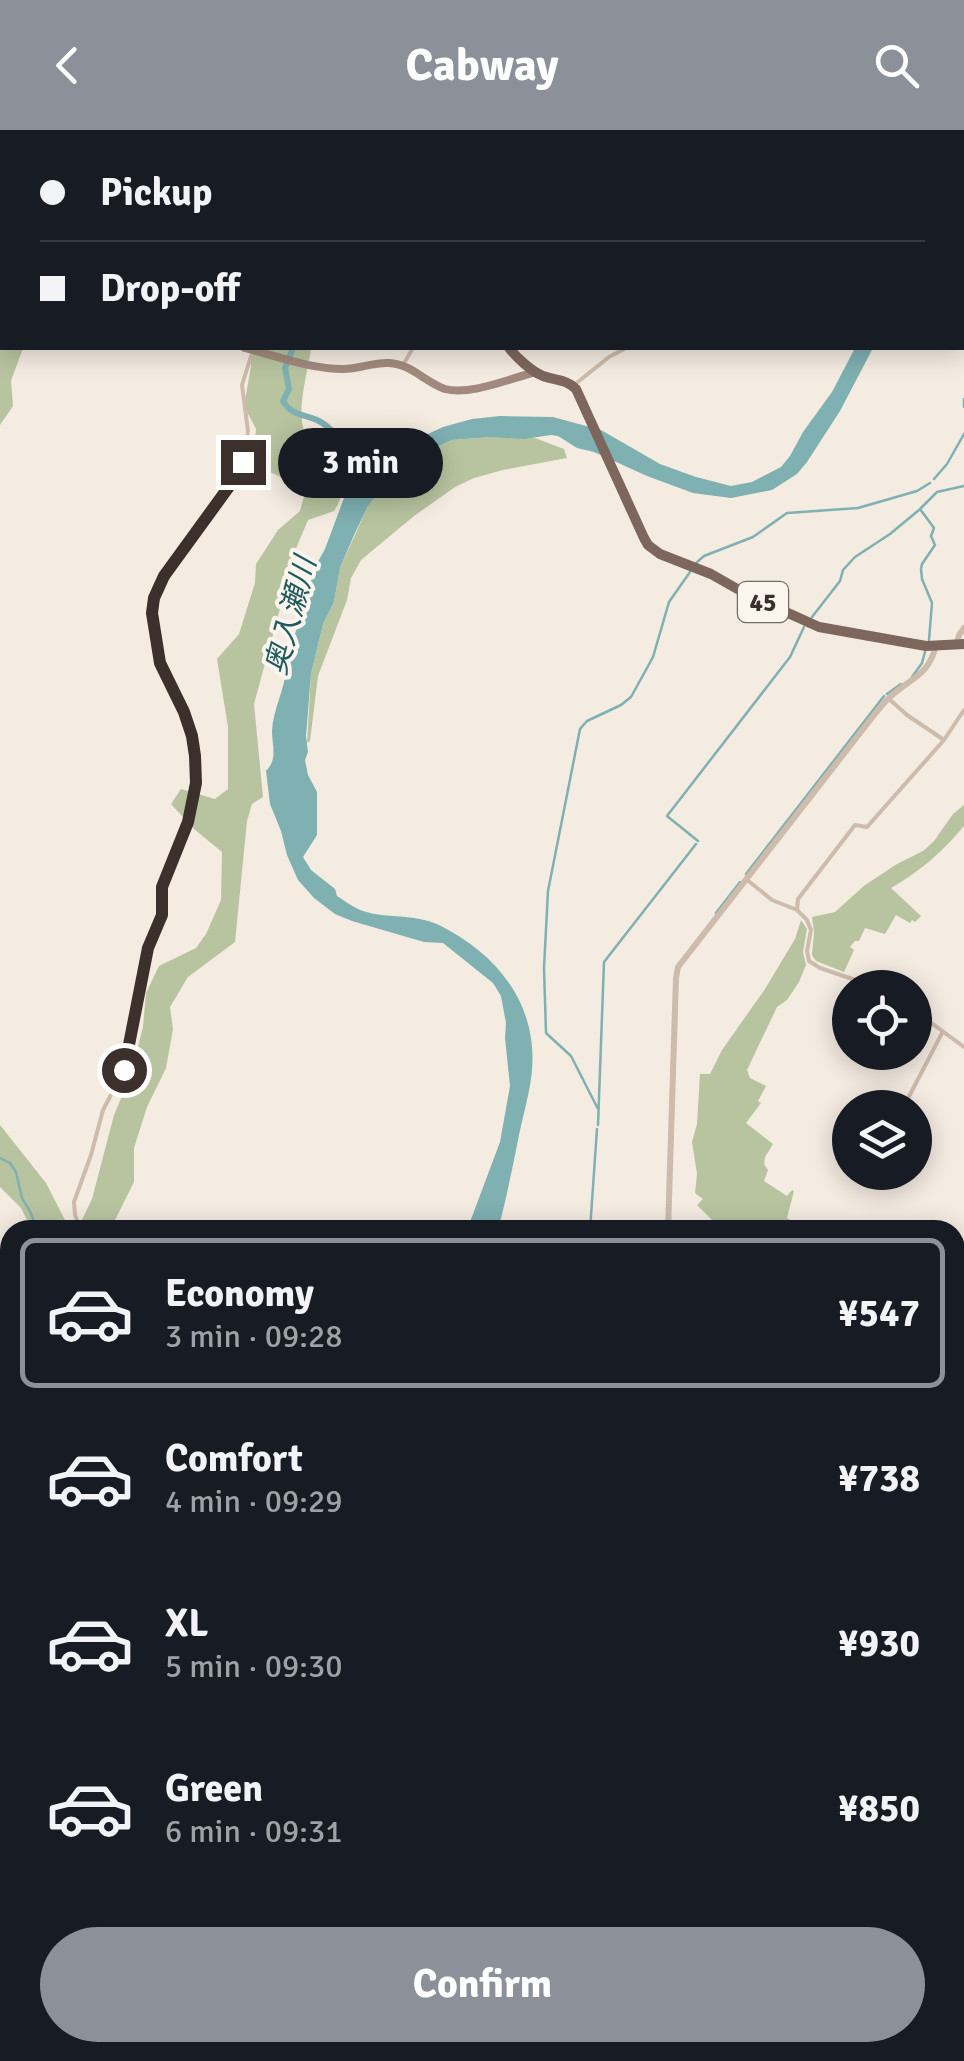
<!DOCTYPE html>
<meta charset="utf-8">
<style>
:root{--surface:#171b24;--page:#242831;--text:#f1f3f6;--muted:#9ea1a6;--line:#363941;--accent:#8c9099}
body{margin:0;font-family:Signika,"Noto Sans JP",sans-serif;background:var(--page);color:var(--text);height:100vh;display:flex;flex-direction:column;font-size:38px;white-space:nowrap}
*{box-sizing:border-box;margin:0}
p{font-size:32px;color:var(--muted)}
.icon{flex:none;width:55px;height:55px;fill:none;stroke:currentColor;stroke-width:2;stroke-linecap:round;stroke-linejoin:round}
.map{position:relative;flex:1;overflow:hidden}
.side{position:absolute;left:0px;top:1090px;width:965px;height:842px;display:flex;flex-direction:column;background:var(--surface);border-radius:30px 30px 0 0;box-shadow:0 5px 25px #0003}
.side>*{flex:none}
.guide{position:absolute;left:0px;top:0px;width:965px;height:220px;box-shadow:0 5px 25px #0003;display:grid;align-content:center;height:220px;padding:0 40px;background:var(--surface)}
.controls{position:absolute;left:832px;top:840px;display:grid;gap:20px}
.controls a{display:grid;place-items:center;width:100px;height:100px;border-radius:50%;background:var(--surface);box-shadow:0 5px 25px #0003;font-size:50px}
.end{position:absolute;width:45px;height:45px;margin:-22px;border:12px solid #3b302b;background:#fff;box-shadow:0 0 0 5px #fff}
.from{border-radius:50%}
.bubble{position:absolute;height:70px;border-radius:35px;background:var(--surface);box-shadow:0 5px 25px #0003;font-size:32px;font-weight:700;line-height:70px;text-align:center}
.guide b{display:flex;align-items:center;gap:35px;height:95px;font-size:38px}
.guide b+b{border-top:2px solid var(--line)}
.guide i{width:25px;height:25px;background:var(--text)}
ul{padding:18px 0 0;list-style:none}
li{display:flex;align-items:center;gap:30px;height:150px;margin:0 20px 15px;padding:0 20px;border:5px solid transparent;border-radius:15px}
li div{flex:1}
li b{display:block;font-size:38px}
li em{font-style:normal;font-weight:700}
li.current{border-color:var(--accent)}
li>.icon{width:90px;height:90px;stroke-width:1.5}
.cta{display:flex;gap:20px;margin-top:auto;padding:20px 40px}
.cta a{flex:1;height:115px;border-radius:60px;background:var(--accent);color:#fff;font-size:40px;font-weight:700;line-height:115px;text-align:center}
header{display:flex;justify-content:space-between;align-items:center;height:130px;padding:0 40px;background:var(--accent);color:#fff;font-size:45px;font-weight:700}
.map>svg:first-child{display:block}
.green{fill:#b8c4a0}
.water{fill:#7fb0b2}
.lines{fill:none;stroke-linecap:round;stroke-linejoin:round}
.stream{stroke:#7fb0b2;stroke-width:2.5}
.river{stroke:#7fb0b2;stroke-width:6}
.minor{stroke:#cdbbac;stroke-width:4}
.tertiary{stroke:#cdbbac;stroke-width:6}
.secondary{stroke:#a18a7d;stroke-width:8}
.primary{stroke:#7d675c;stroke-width:10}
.route{stroke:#3b302b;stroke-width:12}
.labels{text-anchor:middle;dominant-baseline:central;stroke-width:8;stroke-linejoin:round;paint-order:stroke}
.shield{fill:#fbf5ee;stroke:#756b66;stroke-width:2.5}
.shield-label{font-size:25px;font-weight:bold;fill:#3b302b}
.water-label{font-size:30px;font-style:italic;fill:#1f5a5e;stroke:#fbf5ee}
</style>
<header><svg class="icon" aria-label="back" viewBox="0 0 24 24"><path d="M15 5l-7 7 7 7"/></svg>Cabway<svg class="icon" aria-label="search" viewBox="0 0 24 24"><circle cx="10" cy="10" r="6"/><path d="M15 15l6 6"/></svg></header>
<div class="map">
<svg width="964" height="1931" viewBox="0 0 964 1931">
<rect width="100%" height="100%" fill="#f4ebe1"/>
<path class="green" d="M0,160H2V218H23L11,251L13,276L0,295Z
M250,218H311C309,242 287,303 318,317C325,320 336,320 343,321C347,341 345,364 334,381L308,390L297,416L254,574L263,667L252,674L247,691L235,812L188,847L170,877L173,899L166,938L147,977L134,1018V1052L110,1100H77L92,1069L114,985L131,945L143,897L146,863L159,836L196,818L206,804L221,770L222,722L194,699L171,674L181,659L215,669L228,659V597L217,529L239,504L255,453L256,434L278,400L300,381L305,363L285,349L253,334L256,299L244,276L251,236Z
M490,307L535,308L564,319L567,328L503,340L474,348L455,357L414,386L361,430L351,448L347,470L318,546L310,611L307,613L311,544L323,494L334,472L340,438L368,376L395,342L417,326L452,310Z
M964,675V696C941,723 922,740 891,758L921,786L915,792L912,790L910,793L896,785L885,804L865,798L859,811H855L850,817L854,820L844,842L816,831L812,825L814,802L812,787L835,782L865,755L897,734L923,721L934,711L953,684Z
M801,790L807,799L803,822L806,835L799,852L787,870L777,877L747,940L750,948L766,956L758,971L761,973L746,993L773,1014L765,1027L764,1034L768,1040L764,1051L787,1066L792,1060L794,1061L787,1088L803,1099L722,1100L697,1075L703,1069L695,1063L697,1044L692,1012L697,994L700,944H710L722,920L765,859L795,809Z
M0,995L46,1053L67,1094L54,1100H32L21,1078L0,1057Z"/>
<path class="water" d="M855,218H873L840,281L807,332L797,344L772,360L731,368L693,363L647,346L594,322L577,318L558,306L551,305L524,309L490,307L452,310L417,326L395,342L368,376L354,405L340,438L334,472L323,494L311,544L306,606L308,622L305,630L308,645L317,662V705L303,727L311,740L335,759L337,766C345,771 354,778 363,781C387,789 413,783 439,795C500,825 541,879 531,949C528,969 522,990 518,1010C512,1040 506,1070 498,1100H467L500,1012L510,956L505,908L506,893L501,866L493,853L443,813L424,812L352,791L335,784L314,768L298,750L287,725L281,701L270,674L266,641C278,629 272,616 272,601C273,578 287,556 286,534L315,437L325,419L344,368L369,340L392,323L417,309L443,297L472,289L500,286L553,287L601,300L660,334L696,347L731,356L752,352L781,337L790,326L803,302L832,262Z"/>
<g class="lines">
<path class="stream" d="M964,269V277
M934,349L947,334L964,304
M937,362L964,356
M696,433L704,426L753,407L787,383L858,378L917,361L930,353
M812,487L840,451L843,440L855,427L890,404L919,380
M929,510L932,473L922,449L921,439L922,434L935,415L931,406L934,398L920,379L936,363
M912,547L922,533L925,522
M887,564L901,554
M698,711L667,686L790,527L804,497
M746,744L884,566
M716,783L740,752
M598,979L571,926L546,903L544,838L548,761L580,599L587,591L621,575L631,567L653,527L669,472L690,442
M598,995L604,832L696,714
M0,1028L10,1033L16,1042L22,1068L31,1083L36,1100
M590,1100L597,999
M0,1341L10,1334
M0,1853L10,1845
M189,1931L197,1922"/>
<path class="river" d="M361,2L362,0
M293,218L285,238L289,259L283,271C291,285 303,284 317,290C348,305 348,340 350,369"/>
<path class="minor" d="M548,2L549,0
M962,11L964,10
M403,235L413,218
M574,255L609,227L626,218
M888,568L907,585L944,610
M746,749L772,770L797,780L807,790L811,800L807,821L809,831L820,838L879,858
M797,780L798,769L855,695L867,697L944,610L964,580
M915,881L964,917
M903,978L942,903
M81,1100L75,1085L74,1072L91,1025L103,980L124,940L148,818L162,785L163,757L187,693L196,653L195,625L192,606L184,582L163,544L160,533L152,483L154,469L164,446L243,333L248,301L242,255L253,220
M955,1149L964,1137
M955,1222L960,1211L964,1213
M0,1223L10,1232
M955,1239L964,1243
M955,1267L964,1270
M955,1280L964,1283
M955,1389L964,1391
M0,1460L10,1455
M955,1509L964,1507
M957,1525L964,1524
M961,1537L964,1536
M955,1556L964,1554
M960,1569L964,1593
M955,1638L964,1636
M0,1644L10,1634
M0,1746L3,1752L0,1760
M955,1749L964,1753
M955,1845L964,1828
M955,1887H964
M955,1908L964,1913
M232,1922L237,1931
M369,1922L372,1931
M642,1922L661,1931
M50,1931L56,1922
M192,1931L202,1922
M285,1931L291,1922
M876,1931L879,1922
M907,1931L912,1922"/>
<path class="tertiary" d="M957,514L959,505L964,498
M668,1100L676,848L678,837L874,585C880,578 885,571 891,566C912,547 928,546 936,516
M955,1384L964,1374
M955,1778H964
M454,1923L469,1931
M111,1931L119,1922"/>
<path class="secondary" d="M0,131H2
M245,218C276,226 311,239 343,239C359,239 374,232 389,233C411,234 425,252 445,259C470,266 511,248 536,242
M0,1652L10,1660
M955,1674L964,1670"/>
<path class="primary" d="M487,2L489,0
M509,218C517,228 531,241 543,246C556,251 566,249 576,259L644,408L648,415L660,424L711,444L748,465L819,497L926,516L964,514"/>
</g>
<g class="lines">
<path class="route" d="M124,940L148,818L162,785V757L188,692L196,653L195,626L192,606L184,582L160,533L152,483L154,468L164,446L236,347L243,332"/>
</g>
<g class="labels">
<rect class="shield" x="738" y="452" width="50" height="40" rx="8"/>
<g class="shield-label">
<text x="763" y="472">45</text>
</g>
<g class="water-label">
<text transform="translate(291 486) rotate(-75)">奥入瀬川</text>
</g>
</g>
</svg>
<div class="controls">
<a><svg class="icon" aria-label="locate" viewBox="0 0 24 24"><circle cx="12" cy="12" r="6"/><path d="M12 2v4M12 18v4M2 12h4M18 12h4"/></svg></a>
<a><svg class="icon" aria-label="layers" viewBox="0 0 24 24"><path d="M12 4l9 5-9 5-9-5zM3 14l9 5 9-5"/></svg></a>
</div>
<i class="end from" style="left:124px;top:940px"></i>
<i class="end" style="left:243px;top:332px"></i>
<div class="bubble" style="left:278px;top:298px;width:165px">3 min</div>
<div class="guide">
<b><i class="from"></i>Pickup</b>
<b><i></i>Drop-off</b>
</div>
<section class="side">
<ul>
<li class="current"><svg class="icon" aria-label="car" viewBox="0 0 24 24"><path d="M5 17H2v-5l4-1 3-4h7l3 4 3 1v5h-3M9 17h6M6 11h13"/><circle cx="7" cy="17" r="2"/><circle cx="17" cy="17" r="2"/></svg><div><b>Economy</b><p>3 min · 09:28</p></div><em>¥547</em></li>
<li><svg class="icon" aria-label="car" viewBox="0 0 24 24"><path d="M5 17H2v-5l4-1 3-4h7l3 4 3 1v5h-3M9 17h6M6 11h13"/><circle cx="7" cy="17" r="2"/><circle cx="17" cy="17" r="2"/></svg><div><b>Comfort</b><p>4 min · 09:29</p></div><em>¥738</em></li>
<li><svg class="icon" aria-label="car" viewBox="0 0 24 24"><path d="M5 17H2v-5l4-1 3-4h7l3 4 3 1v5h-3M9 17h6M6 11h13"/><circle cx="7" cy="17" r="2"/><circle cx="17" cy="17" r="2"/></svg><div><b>XL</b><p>5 min · 09:30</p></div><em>¥930</em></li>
<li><svg class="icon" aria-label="car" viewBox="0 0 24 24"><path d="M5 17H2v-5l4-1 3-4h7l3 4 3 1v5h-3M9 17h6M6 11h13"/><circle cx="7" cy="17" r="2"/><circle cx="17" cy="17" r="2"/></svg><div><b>Green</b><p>6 min · 09:31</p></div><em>¥850</em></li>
</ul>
<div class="cta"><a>Confirm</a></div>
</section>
</div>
